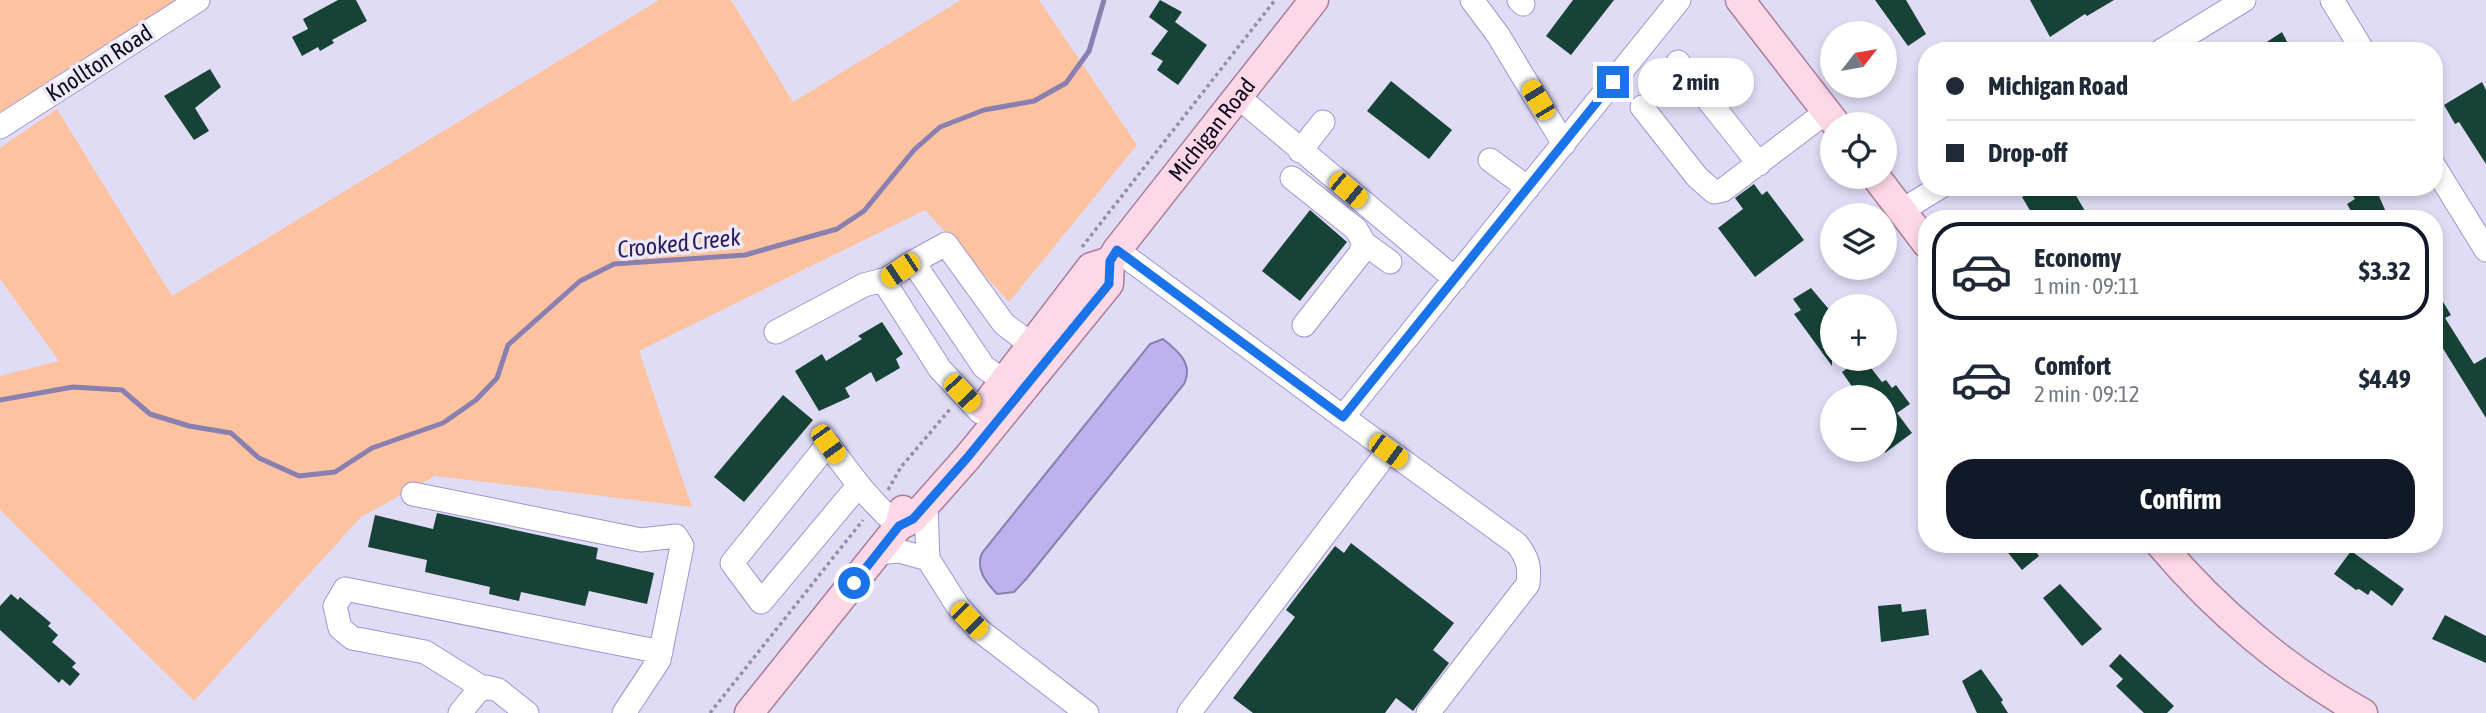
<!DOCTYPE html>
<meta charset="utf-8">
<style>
:root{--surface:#fff;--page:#f6f6f7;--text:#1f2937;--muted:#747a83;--line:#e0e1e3;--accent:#111827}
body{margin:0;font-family:"Asap Condensed",sans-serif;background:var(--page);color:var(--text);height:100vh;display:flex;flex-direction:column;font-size:26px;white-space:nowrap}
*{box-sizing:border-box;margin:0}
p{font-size:23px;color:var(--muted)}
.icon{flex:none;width:38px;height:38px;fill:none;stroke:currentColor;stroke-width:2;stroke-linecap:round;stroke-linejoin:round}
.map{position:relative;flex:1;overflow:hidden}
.drawer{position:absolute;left:1918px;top:210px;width:525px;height:343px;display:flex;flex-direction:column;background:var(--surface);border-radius:28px;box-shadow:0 4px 10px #0003}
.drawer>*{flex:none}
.banner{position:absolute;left:1918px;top:42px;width:525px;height:154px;border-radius:28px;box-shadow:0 4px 10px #0003;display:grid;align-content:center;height:154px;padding:0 28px;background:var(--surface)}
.needle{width:46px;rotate:59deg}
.fabs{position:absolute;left:1820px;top:21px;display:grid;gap:14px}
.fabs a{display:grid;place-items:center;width:77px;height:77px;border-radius:50%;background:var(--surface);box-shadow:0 4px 10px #0003;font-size:35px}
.end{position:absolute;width:32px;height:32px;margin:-16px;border:9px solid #1a73e8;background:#fff;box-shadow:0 0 0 4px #fff}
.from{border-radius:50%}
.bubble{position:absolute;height:49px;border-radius:24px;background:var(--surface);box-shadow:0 4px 10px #0003;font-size:23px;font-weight:700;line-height:49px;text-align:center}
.car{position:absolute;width:21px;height:42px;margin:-21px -10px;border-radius:9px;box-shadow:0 0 5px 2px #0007;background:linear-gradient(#f5c518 24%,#345 0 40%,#f5c518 0 76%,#345 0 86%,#f5c518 0)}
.banner b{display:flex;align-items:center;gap:24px;height:66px;font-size:26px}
.banner b+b{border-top:2px solid var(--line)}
.banner i{width:18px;height:18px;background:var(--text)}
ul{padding:12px 0 0;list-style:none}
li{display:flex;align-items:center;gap:21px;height:98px;margin:0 14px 10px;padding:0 14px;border:4px solid transparent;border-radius:28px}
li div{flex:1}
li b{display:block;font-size:26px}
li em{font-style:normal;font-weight:700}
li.selected{border-color:var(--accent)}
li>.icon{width:63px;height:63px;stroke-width:1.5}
.action{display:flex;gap:14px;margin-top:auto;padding:14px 28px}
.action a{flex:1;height:80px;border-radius:28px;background:var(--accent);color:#fff;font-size:28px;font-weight:700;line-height:80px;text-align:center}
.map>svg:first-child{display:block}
.green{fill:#fdc3a0}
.water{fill:#bdb2ee;stroke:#897fb0;stroke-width:2}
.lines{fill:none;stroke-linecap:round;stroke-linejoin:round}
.stream{stroke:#897fb0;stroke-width:5}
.building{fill:#174236}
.minor-casing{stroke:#a094d1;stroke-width:25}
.major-casing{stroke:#a97f97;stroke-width:31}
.path{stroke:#9490a8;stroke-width:3.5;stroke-dasharray:3.5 3.5;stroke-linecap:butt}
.minor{stroke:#fff;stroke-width:23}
.major{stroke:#fdd8e7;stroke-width:28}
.route{stroke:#1a73e8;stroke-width:9}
.labels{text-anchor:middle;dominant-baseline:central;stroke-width:7;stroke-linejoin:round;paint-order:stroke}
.street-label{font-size:23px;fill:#0f091f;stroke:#edebf8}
.water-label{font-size:24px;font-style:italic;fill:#30195e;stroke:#edebf8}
</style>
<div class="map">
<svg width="2486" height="713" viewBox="0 0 2486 713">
<rect width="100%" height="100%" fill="#e0dcf6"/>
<path class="green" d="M0,0H198L0,127Z
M659,0H731L793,102L961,0H1039L1137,145L1009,302L925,210L639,351L692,507L435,476L361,517L194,701L0,510V376L59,361L0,279V148L57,109L172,296Z"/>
<path class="water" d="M1163,339C1178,351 1194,364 1184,384L1027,578L1014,592L997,594C986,582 975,569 982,553L1150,344Z"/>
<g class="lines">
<path class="stream" d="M0,400L73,387L122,390L150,414L189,426L231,433L259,458L299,476L335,472L372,448L443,423L476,400L497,378L508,345L580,281L614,264L745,255L837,229L864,211L914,150L940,127L984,110L1034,101L1066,83L1089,51L1104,0"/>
</g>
<path class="building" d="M338,0H356L367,21L332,40L334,43L320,51L318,47L302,56L292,37L308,29L303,19Z
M1160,0L1182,12L1175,22L1207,45L1178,85L1157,70L1163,61L1151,54L1168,31L1149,17Z
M1573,0H1614L1571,55L1546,36Z
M1875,0H1906L1926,34L1908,46Z
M2030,0H2114L2087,16L2085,14L2050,37Z
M2282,32L2292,51H2253Z
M210,69L221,87L195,108L209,131L194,140L164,96Z
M1391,81L1452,130L1429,159L1367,111Z
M2482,82L2486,90V164L2459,122L2455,124L2444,105Z
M1754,184L1762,195L1767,191L1804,240L1755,277L1718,228L1743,209L1735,198Z
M2039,187H2071L2085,211L2072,219H2035L2022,197Z
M2360,187H2375L2389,219H2367L2362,211L2354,216L2347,204L2355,199L2351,193Z
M1310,210L1347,242L1300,301L1262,271Z
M2434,287L2451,315L2445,318L2474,364L2486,357V418L2434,334Z
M1811,288L1832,313V366L1794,314L1801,310L1793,299Z
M882,322L903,354L896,359L900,368L876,382L871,372L845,388L850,397L819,411L795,371L822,354L826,361L862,339L858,336Z
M1860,359H1864L1882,382L1886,380L1892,388L1896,385L1910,404L1897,413L1912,433L1885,453V397H1859L1842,372Z
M783,395L813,420L744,502L714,477Z
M437,513L598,548L596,559L654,573L647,604L589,591L585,606L521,592L519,601L489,594L490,587L425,572L427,560L368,547L375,515L433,529Z
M1351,543L1454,623L1433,650L1449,663L1413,711L1396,698L1385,713H1253L1233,698L1295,617L1286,610L1335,546L1344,553Z
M2001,544H2030L2039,556L2022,570Z
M2351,551L2404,589L2392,606L2371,590L2368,595L2359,589L2356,590L2334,574Z
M2060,584L2102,629L2082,646L2043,598Z
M11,594L18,600L20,597L51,623L48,626L58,635L52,642L76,663L72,667L80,674L70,686L62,679L59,683L0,630V606Z
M1901,604L1902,612L1926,609L1929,635L1881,642L1878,606Z
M2445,615L2486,636V663L2432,639Z
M2120,654L2174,706L2167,713H2144L2116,686L2123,679L2109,666Z
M1981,669L2003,700L2001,702L2008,713H1977L1962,681Z"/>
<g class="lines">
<g class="minor-casing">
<path id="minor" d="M1472,0L1498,35L1564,144
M1519,0L1523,4
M2332,0L2363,51
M2161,51L2244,0
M1678,62L1759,164
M1237,96L1455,279
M1642,107L1697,177L1714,192L1723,190L1826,112
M0,127L198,0
M1300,151L1323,122
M1490,160L1528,188
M2434,166L2486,250
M1292,178L1356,229L1364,243L1360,254L1304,325
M1901,211L1940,187
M1364,243L1390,262
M1117,250L1343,417L1679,0
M883,280L940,369L980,412
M776,332L864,285L887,279L913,262
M1004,381L984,367L913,262L946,244L1004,324L1032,345
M1343,417L1517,544C1528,558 1530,567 1528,584L1428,713
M859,485L761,602L732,563L828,444C850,474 870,502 899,526
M413,494L641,540L676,536L682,546L659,660L624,713
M926,504L928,559L957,605L979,630L1087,713
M878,553L899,551L928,559
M483,688L425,652L352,638L340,628L335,606L345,589L661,652
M460,713L477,692L486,687L498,690L527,713
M1189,713L1388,451"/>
</g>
<g class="major-casing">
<g id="major">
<path d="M1740,0L1836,124"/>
<path d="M1876,177L1927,244"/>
<path d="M984,407L1091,267L1110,261"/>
<path id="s1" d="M899,526L913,519L967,458L1109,284L1110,261L1117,250L1314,0"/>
<path d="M2160,544C2216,611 2288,671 2363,713"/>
<path d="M749,713L899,526L903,510"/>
</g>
</g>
<path class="path" d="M1082,247L1275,0
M888,490L901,467L951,408
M710,713L863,520"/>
<use href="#minor" class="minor"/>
<use href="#major" class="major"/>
</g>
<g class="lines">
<path class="route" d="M854,583L899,526L913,519L967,458L1109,284L1110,261L1117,250L1343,417L1613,82"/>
</g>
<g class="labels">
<g class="street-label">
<text transform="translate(99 63) rotate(-33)">Knollton Road</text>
<text stroke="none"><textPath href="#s1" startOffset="511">Michigan Road</textPath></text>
</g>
<g class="water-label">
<text transform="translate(679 243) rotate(-6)">Crooked Creek</text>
</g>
</g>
</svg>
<div class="fabs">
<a><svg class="needle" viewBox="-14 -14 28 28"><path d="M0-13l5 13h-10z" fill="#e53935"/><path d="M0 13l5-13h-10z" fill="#747a83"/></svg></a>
<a><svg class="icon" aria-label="locate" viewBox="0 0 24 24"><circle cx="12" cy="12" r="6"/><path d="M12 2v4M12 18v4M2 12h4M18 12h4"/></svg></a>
<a><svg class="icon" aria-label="layers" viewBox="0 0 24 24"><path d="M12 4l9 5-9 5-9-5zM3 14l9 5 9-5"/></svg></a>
<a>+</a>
<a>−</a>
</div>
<i class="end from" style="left:854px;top:583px"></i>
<i class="end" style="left:1613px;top:82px"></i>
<div class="bubble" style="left:1638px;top:58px;width:116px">2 min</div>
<i class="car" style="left:1538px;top:100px;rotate:329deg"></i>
<i class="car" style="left:1348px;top:190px;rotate:130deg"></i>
<i class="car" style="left:900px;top:270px;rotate:236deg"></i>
<i class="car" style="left:962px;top:393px;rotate:137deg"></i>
<i class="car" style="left:828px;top:444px;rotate:144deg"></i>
<i class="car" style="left:1388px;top:451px;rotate:126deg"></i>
<i class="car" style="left:969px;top:620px;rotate:135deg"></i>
<div class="banner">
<b><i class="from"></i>Michigan Road</b>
<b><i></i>Drop-off</b>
</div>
<section class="drawer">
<ul>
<li class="selected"><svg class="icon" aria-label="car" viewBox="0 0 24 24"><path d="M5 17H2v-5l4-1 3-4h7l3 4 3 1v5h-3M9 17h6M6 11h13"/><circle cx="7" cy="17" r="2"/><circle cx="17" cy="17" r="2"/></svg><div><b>Economy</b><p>1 min · 09:11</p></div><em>$3.32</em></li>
<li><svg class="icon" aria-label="car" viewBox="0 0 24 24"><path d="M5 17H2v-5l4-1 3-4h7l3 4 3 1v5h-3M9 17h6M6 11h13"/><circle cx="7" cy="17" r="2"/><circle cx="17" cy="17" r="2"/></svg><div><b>Comfort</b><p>2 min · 09:12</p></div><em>$4.49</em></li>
</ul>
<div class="action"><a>Confirm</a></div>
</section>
</div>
